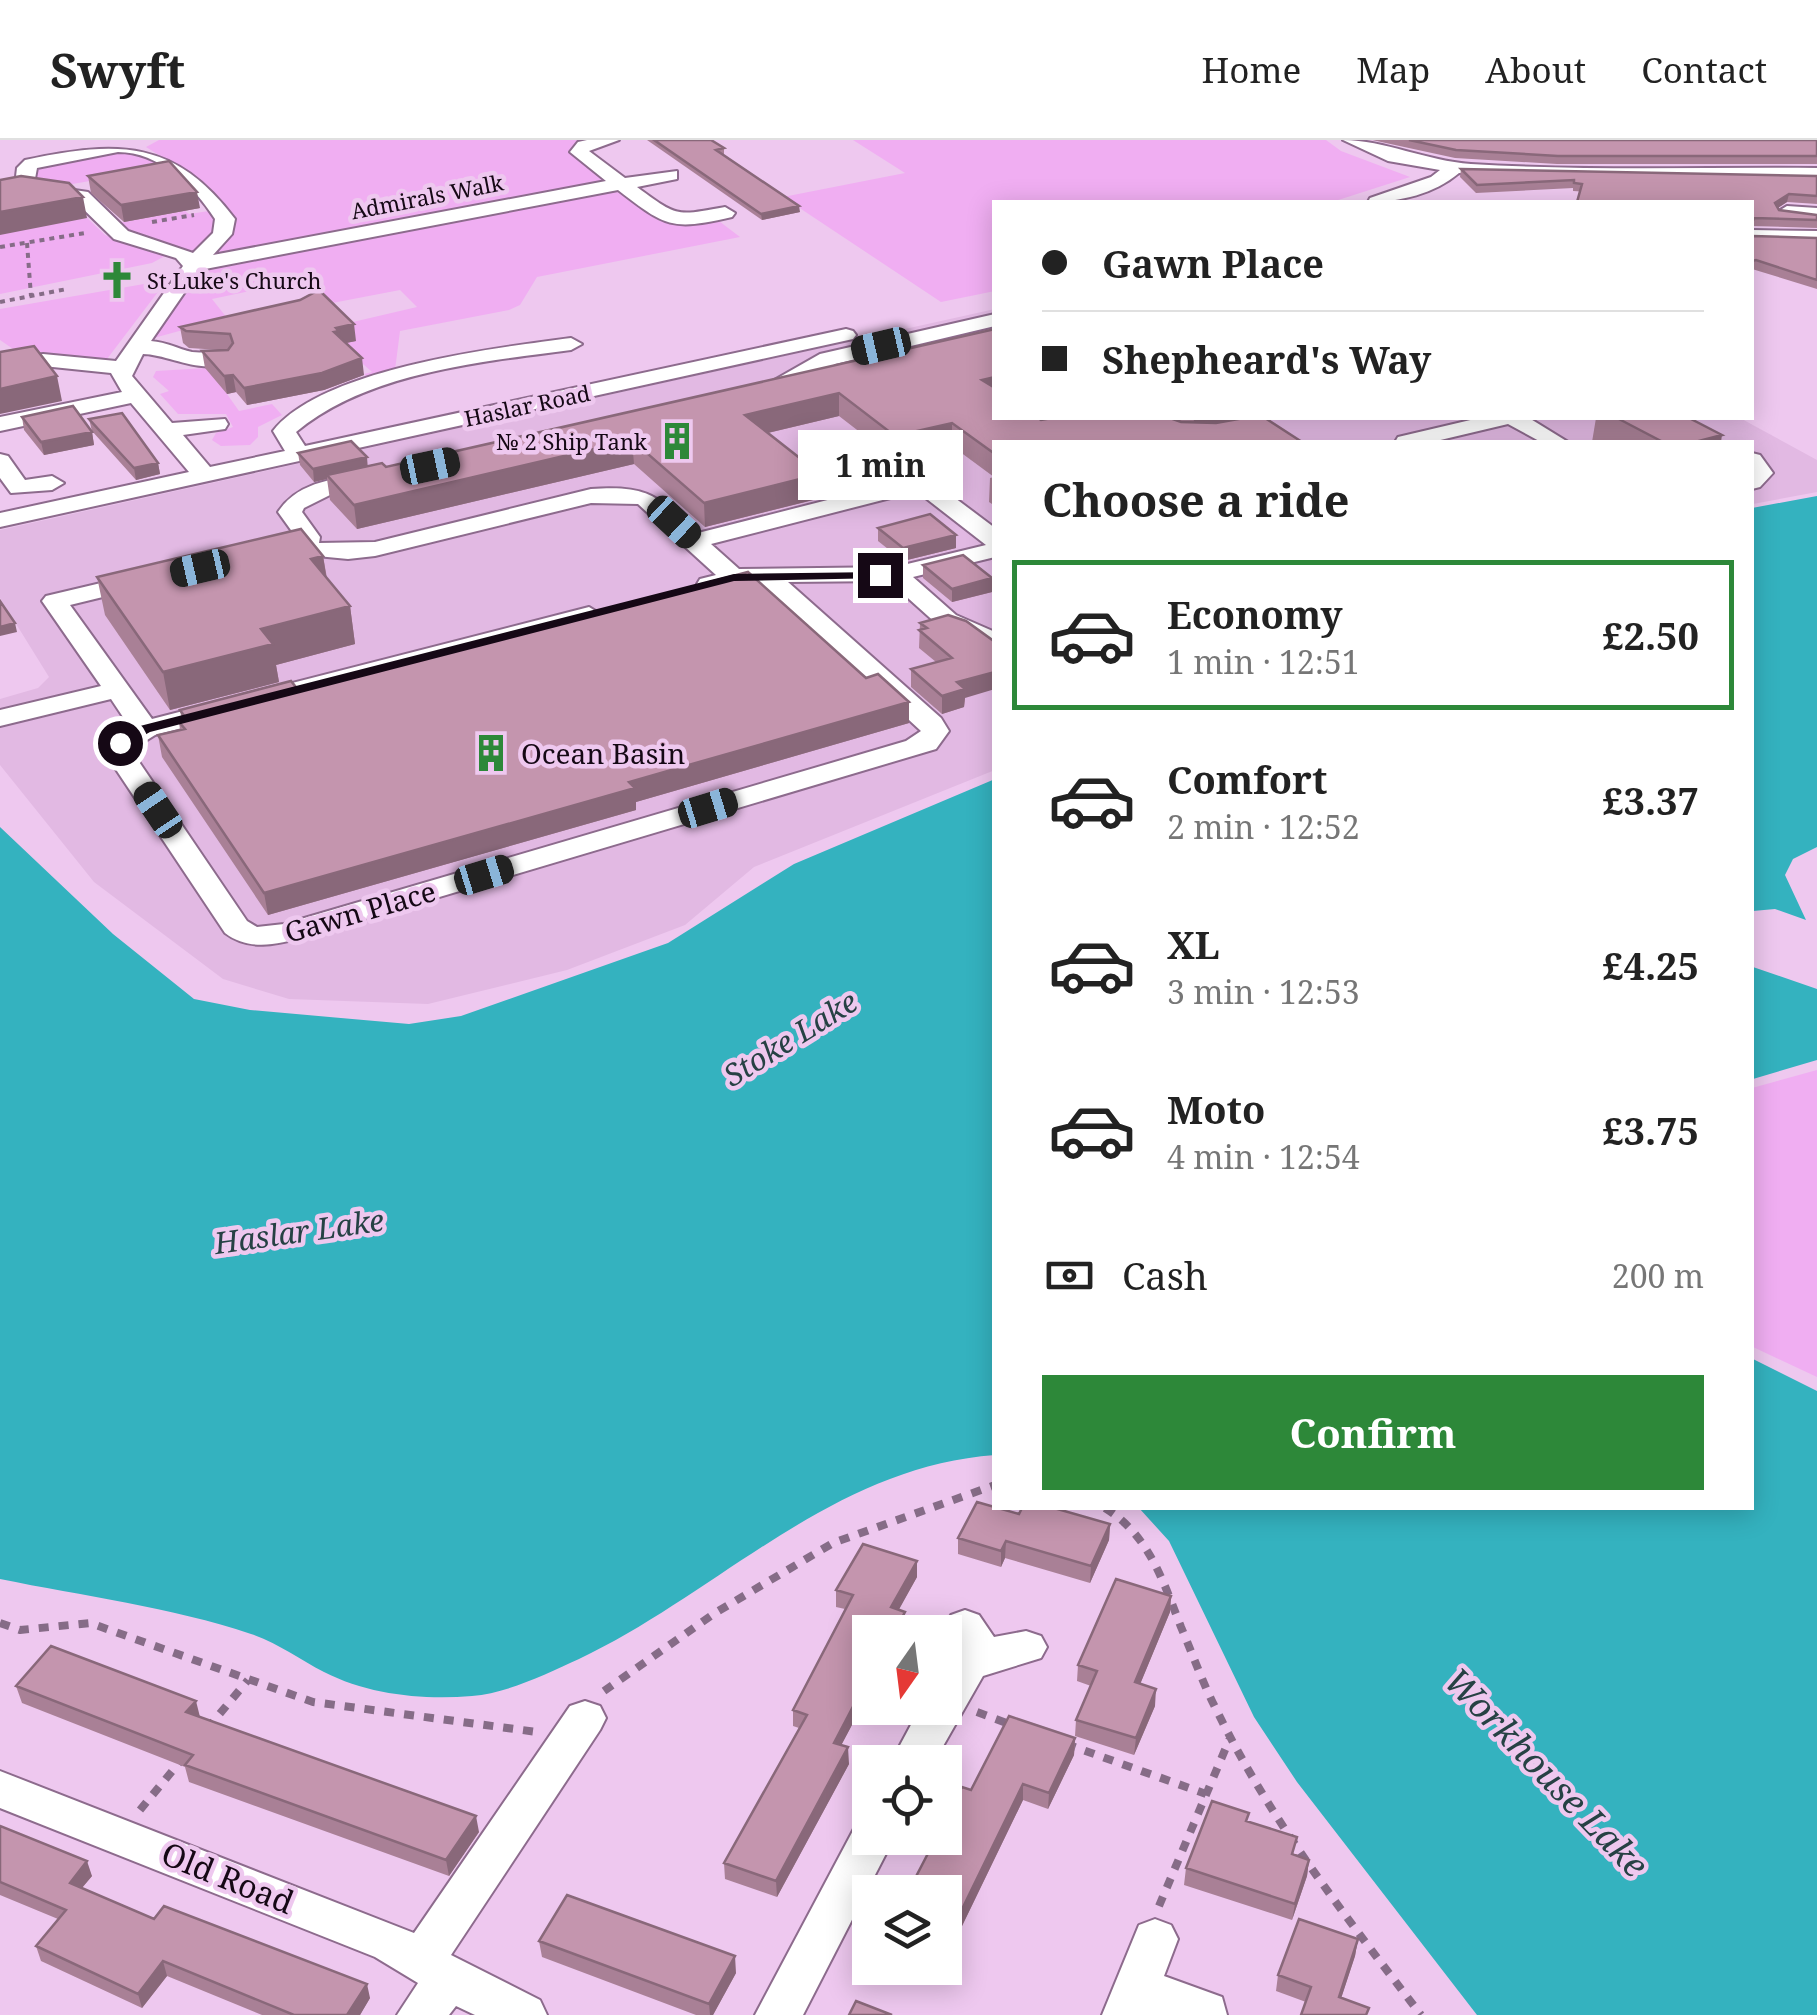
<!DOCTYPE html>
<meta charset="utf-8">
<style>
:root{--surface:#fff;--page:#f6f6f6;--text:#222;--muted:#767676;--line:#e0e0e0;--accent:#2d8839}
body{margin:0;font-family:"Noto Serif",serif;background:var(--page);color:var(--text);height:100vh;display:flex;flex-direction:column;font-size:38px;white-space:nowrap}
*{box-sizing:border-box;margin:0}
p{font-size:32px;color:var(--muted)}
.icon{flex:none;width:55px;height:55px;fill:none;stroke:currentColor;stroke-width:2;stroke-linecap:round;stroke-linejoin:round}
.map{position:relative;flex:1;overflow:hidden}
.sheet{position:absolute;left:992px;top:300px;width:762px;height:1070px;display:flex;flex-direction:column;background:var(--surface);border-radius:0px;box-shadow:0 5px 25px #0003}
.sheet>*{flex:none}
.guide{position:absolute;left:992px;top:60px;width:762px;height:220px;border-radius:0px;box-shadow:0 5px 25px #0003;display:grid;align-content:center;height:220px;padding:0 50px;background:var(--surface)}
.needle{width:65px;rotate:194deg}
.tools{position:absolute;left:852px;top:1475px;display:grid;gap:20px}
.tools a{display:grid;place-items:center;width:110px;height:110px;border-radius:0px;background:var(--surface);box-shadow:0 5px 25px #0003;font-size:50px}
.end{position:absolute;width:45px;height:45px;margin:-22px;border:12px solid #150815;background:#fff;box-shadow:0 0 0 5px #fff}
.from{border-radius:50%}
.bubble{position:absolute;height:70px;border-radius:0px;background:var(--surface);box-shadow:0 5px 25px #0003;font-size:32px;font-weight:700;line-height:70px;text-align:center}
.car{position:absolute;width:30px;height:60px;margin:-30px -15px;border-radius:12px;box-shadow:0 0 8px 2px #0007;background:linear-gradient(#222 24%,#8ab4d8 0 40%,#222 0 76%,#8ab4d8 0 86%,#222 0)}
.guide b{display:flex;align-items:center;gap:35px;height:95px;font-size:38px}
.guide b+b{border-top:2px solid var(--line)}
.guide i{width:25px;height:25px;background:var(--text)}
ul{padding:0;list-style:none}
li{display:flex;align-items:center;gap:30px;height:150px;margin:0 20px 15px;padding:0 30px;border:5px solid transparent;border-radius:0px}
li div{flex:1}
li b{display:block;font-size:38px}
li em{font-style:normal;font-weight:700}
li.selected{border-color:var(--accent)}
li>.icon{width:90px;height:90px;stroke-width:1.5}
h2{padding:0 50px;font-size:45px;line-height:120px}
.pay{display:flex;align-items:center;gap:25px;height:110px;padding:0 50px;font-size:38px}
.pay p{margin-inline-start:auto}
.action{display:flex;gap:20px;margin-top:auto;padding:20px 50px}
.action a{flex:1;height:115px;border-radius:0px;background:var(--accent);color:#fff;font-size:40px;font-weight:700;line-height:115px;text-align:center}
header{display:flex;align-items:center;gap:60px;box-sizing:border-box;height:140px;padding:0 50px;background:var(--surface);border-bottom:2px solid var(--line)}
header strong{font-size:48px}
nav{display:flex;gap:55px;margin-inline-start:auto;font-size:35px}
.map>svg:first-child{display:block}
.built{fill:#e2b9e3}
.green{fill:#f0aef2}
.water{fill:#34b2bf}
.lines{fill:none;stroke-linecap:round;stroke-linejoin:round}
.minor-casing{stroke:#8d6b8d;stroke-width:4}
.path-far1{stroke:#866c87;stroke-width:4;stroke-dasharray:5 5;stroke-linecap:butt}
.path{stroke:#866c87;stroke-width:8;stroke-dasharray:10 10;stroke-linecap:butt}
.minor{fill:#fff;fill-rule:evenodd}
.wall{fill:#a98096}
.shaded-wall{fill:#89687a}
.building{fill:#c495ae;stroke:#89687a;stroke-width:2.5}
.route{fill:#150815}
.labels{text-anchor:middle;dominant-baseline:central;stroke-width:9;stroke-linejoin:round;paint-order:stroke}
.far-street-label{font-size:22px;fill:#150815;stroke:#eec8ef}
.far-poi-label{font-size:22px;fill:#150815;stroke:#eec8ef;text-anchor:start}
.poi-label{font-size:28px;fill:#150815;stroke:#eec8ef;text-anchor:start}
.street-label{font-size:28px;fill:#150815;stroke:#eec8ef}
.water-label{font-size:30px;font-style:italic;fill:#264144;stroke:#eec8ef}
.near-street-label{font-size:32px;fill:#150815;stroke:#eec8ef}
.near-water-label{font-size:35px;font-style:italic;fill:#264144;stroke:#eec8ef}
</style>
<header>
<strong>Swyft</strong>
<nav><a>Home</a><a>Map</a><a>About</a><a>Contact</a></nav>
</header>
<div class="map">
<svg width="1817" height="1875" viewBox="0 0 1817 1875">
<rect width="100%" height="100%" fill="#eec8ef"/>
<path class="built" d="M995,169V278H1740L1817,320V352L1753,364L1752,302H995V630L754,727L685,785L567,830L428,864L289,859L223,839L94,742L0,625V559L38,548L49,537L0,458V390Z"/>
<path class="green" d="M159,0H599L580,4L606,41L211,116L225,97L194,37L146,7Z
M853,0H1326L1341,11L1410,37L1332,62H995V151L941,162L783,57L905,33Z
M128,8L141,10L163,24L148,31L55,47L32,39L34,29L58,20Z
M611,50C665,68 645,91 715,78L740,97L537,137L520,165L509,170L400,191L395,230L369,239L364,234L372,232L363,224L227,254L239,271L272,264L282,275L258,287V297L250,305L221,306L212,300L216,293L233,287L226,274H178L160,254L169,251L153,237L156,231L240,226L340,185L417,167L400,150L327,164L302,140L212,159L227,178L150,199L203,129Z
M185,71L189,74L209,71L218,91L196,112L131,93L118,83Z
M84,75L105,95L165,116L152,123L0,154V94Z
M167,140L107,219L16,211L0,200V169Z
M1817,930V1237L1753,1207L1752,948Z"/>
<path class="water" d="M1817,356V707L1793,719L1785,735L1806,780L1775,769L1753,771L1752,368Z
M995,639V1315C831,1327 719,1453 579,1519C546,1534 508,1553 472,1556C423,1560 369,1555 324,1532C300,1520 278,1503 251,1494C171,1467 83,1456 0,1439V687L113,794L194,859L250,870L409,884L461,876L668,803L794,724Z
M1753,827L1817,849V920L1753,939Z
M1753,1219L1817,1251V1875H1477L1297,1642L1254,1577L1169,1401L1139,1368H1752Z"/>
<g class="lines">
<g class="minor-casing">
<path id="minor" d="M587,0H619L589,11L625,38L677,31V39L637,47C678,77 675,76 725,67L735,73L732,77C671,91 666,87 618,50L200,130L151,201C167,202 178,209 192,212C207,214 221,208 233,218C208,239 169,214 143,214L132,236L172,283L225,279L228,284L225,289L183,295L210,327L285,311L273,291C322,229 494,208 571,198L582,204L571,210C481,222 368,232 296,292L305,306L846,189L853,191L856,195L853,199L0,387V373L189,332L131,263L0,291V277L122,252L111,233L43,226L0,232V220L43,214L116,221L183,126L176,118L114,99L75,61L25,54L0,61V49L15,45L17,28L25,20C120,0 175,0 235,79L232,94L213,115L606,41L570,12L578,2ZM118,12C159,12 194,46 215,79L213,93L193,113L128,91L88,52L34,44L37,28Z
M1343,0C1384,0 1427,21 1471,24C1585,31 1702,27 1817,28V40L1459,33C1434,54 1400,62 1368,62L1370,58L1431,37L1440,30L1388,21Z
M1787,66L1817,68V80L1780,76L1777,72Z
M1752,90L1817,91V103L1752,102Z
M995,174V186L835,224L794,250L766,258L755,251L820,214Z
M1479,278H1529L1568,302H1541L1508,284L1432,302H1395L1398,297Z
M1752,313L1760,315L1773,333L1760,347L1752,349Z
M0,314L8,316L25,340L52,336L64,343L52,350L11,353L0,338Z
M372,333L380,335L384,340L380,345L332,354L304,368L302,372L320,397L319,403L375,402L591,349C650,345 656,356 698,393L910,339L939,346L995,388V417L913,437L956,475L995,492V513L967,495L938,485L889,441L788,442L941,578L949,591L936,609L305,797C278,804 250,812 225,793L103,610L116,592L129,586L111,559L0,586V570L101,546L42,461L46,456L139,434L148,436L151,441L148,446L70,465L152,579L589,467L602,475L598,480L155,595L131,610L247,781L257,787L284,784L906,601L921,591L759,442L709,451L700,449L697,444L700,439L716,435L638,364L591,363L375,416L348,419L296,414L293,409L296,397L278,372C299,340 337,339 372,333ZM910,353L923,356L986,405L895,427L739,429L711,404Z
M965,1470L979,1475L994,1497L1026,1491L1041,1496L1047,1507L1041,1518L983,1536L934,1622H891L920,1568H945V1525L958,1510L944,1486L951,1475Z
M585,1561L600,1566L606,1578L600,1590L451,1815L540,1860L547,1875H475L456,1866L449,1875H397L418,1843L375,1817L0,1668V1631L414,1793L570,1566Z
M870,1680V1698H894L803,1875H755L856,1685Z
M1155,1779L1171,1785L1178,1799L1164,1836L1222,1857L1227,1875H1102L1139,1785Z"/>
</g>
<path class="path-far1" d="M152,82L194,75
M27,103L31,156
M0,107L85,93
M248,138L268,147
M0,162L67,149"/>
<path class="path" d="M1105,1368C1149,1395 1163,1441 1181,1487C1193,1515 1203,1544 1217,1571C1271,1682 1347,1778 1421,1875
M0,1483L20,1490L90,1483L313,1562L537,1592
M604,1551L715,1473L833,1403L995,1345
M977,1572L1012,1585
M207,1589L248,1540
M1066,1604L1206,1654
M140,1670L183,1618
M1159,1766L1230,1598"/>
<use href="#minor" class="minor"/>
</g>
<path class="wall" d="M647,0H711L724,8V14H723L800,72L762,80Z
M1372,0H1817V24H1557L1455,18Z
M1461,29L1817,36V64L1787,62L1778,68L1779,70L1817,75V88L1752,86V62L1573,51V48L1476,53L1460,37Z
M88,36L200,68L124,82L91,53Z
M1752,96L1817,98V149L1752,129Z
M180,187L356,201L346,203L364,235L324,250L247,265L236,252L227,254L205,228L202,211L220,210L189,208L183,203Z
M995,189V278L1041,280L1052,278H1230V280L1302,302H995V366L989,362L990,338L994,337L952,306L896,320L839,276L768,293L821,358L705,387L634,324L357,389L330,360L327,339L314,342L300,325L298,313L368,326L386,327Z
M22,277L92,292L94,305L44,315L24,290Z
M1596,278H1689L1721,302H1592Z
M89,279L158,323L160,334L136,340L92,291Z
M878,388L956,408L903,421L878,401Z
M323,416L327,438L350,466L355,504L276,525L279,542L170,570L105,475L97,437Z
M923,425L992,452L952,462L923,438Z
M948,475L965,558L964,567L942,574L911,547V529L936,522L919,508L920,483Z
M299,551L909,583L636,662V670L268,775L162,617L158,595L180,590L179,582L182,581L180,570Z
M1019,1374L1110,1384L1109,1400L1090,1443L1005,1418L1001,1427L958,1414V1398Z
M917,1421V1437L898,1470L905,1489L870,1492V1551L841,1605L849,1624L777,1757L725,1739L724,1723L799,1588L793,1586V1570L845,1469L836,1467V1450Z
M1171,1456L1170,1472L1140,1544L1155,1566L1134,1615L1075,1596L1076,1580L1091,1546L1077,1541L1078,1525Z
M16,1546L200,1577L479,1692L449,1736L189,1642L185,1627L22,1563Z
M1075,1598L1074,1615L1048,1669L1023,1660L947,1817L945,1816V1752L971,1650Z
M1248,1681L1295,1714L1309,1720L1307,1736L1292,1780L1184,1745L1186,1728Z
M0,1686L92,1736L82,1748L154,1779L370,1858L360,1875H262L167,1836L142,1868L41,1821L36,1806L58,1779L0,1755Z
M1358,1799L1355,1816L1341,1858L1306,1862L1276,1851L1278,1835Z
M539,1801L736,1833L713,1875H696L542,1817Z"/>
<path class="shaded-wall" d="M197,52L200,68L124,82L121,65Z
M1789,54L1787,62L1773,71L1775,63Z
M83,57L87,78L0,95V72Z
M799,66L800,72L762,80L761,74Z
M354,184L356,201L341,204L334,192L336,188Z
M362,218L364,235L324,250L247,265L244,248Z
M233,235L236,252L227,254L224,236Z
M57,236L62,261L0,274V249Z
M995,237V260L982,240Z
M839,253V276L746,298L745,275Z
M1194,278H1230V283L1193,292Z
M952,283V306L896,320L895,296Z
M92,292L94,305L44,315L41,302Z
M1722,295L1721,302H1695Z
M632,300L634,324L357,389L354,365Z
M367,317L368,330L327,335V339L314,342L313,329Z
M158,323L160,334L136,340L134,328Z
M820,334L821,358L705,387L704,363Z
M956,395V408L903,421V408Z
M323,416L329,454L311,419Z
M992,438V452L952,462V449Z
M350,466L355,504L276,525L279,542L170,570L163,532L261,489Z
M15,483L17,492L0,496V487Z
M995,532V549L965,558L964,567L942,574V556L957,542Z
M909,562V583L636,662V670L268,775L264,753L629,642Z
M1110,1384L1109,1400L1090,1443L1091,1426Z
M1006,1401L1005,1418L1001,1427V1411Z
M917,1421V1437L891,1484V1467Z
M1171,1456L1170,1472L1134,1559L1135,1542Z
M905,1472V1489L903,1492H894Z
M870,1534V1551L834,1619V1603Z
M1156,1549L1155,1566L1134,1615L1136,1598Z
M196,1561L200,1577L186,1572Z
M1075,1598L1074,1615L1048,1669L1049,1653Z
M848,1607L849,1624L777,1757L776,1741Z
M1023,1644V1660L947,1817V1800Z
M476,1676L479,1692L449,1736L446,1720Z
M1309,1720L1307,1736L1292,1780L1295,1764Z
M87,1721L92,1736L74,1757L70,1743Z
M1358,1799L1355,1816L1336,1874L1339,1857Z
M735,1816L736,1833L713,1875H710L709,1864Z
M163,1821L167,1836L142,1868L138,1854Z
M367,1844L370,1858L360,1875H347Z"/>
<path class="building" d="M654,0H711L724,8L716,10L799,66L761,74Z
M1409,0H1817V16H1558L1456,10Z
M169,21L197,52L121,65L88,36Z
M1461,29L1817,36V56L1789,54L1775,63L1779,70L1817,75V80L1754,78L1752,83V62H1577L1582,44L1574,43V40L1477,45Z
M21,36L69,43L83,57L0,72V40Z
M1752,96L1817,98V140L1756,120L1752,121Z
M319,150L354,184L336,188L339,191L334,192L362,218L322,233L244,248L233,235L224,236L202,211L228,210L233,203L230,194L186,191L180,187L300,160Z
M995,189V237L982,240L995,248V278H1038L1041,280L1052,278H1170L1181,282L1216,283L1244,278H1265L1302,302H995V314L952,283L895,296L839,253L745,275L820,334L704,363L632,300L354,365L327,335L382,323L386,327Z
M34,206L57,236L0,249V212Z
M73,266L92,292L41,302L22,277Z
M122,273L158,323L134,328L89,279Z
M1617,278H1689L1722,295L1695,302H1663Z
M351,301L367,317L313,329L298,313Z
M930,374L956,395L903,408L878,388Z
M301,389L323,416L311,419L350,466L261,489L273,504L163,532L97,437Z
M963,415L992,438L952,449L923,425Z
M748,432L866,538L878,534L909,562L629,642L635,648L264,753L158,595L185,589L179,582L187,580L180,570L291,541L299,551Z
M0,461L15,483L0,487Z
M948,475L966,481L995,502V532L957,542L965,549L942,556L911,529L952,518L919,490L927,488L920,483Z
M977,1362L1019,1374L1022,1368H1054L1110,1384L1091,1426L1006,1401L1001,1411L958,1398Z
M863,1404L917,1421L891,1467L905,1472L894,1492H870V1534L834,1603L848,1607L776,1741L724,1723L807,1575L793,1570L853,1455L836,1450Z
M1116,1439L1171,1456L1135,1542L1156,1549L1136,1598L1076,1580L1097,1531L1078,1525Z
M51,1506L196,1561L186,1572L476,1676L446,1720L185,1625L193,1615L16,1546Z
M1009,1576L1075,1598L1049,1653L1023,1644L947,1800H945V1752H908L936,1698H945V1680L962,1647L971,1650Z
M1212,1661L1249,1673L1246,1681L1297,1697L1292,1714L1309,1720L1295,1764L1186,1728Z
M0,1686L87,1721L70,1743L154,1779L164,1766L367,1844L347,1875H294L163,1821L138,1854L36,1806L66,1770L0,1742Z
M567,1755L735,1816L709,1864L539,1801Z
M1299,1779L1358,1799L1339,1857L1369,1868L1366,1875H1301L1311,1847L1278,1835Z
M856,1861L892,1875H849Z"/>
<path class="route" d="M880,432L884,438L734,441L150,592L125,606L113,603L140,586L734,434Z"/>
<defs>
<g id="church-bare" transform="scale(3)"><path d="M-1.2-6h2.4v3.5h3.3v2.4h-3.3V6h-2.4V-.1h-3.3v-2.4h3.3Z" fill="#2d8839" stroke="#eec8ef" stroke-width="2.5" paint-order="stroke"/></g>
<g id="building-bare" transform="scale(3)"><path d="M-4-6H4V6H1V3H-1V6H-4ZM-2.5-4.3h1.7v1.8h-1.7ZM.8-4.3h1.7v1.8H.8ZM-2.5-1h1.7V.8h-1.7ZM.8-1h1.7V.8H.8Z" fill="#2d8839" stroke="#eec8ef" stroke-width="2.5" paint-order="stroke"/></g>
</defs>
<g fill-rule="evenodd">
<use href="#church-bare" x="117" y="140"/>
<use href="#building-bare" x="677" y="301"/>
<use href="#building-bare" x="491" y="613"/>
</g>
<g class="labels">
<g class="far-street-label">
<text transform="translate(427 56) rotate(-11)">Admirals Walk</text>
<text transform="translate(527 265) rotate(-12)">Haslar Road</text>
</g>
<g class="far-poi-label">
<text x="147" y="140">St Luke's Church</text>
<text x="647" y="301" text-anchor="end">№ 2 Ship Tank</text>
</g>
<g class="poi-label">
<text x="521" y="613">Ocean Basin</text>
</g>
<g class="street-label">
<text transform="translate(360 771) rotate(-16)">Gawn Place</text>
</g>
<g class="water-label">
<text transform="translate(790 898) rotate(-32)">Stoke Lake</text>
<text transform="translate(299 1091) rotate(-8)">Haslar Lake</text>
</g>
<g class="near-street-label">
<text transform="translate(228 1737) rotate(22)">Old Road</text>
</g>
<g class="near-water-label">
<text transform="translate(1547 1632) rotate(46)">Workhouse Lake</text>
</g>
</g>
</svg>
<div class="tools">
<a><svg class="needle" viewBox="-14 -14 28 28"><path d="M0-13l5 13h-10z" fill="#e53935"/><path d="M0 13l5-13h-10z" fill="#767676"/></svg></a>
<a><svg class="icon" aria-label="locate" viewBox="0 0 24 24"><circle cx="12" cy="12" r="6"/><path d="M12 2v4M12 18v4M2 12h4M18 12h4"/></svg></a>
<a><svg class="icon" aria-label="layers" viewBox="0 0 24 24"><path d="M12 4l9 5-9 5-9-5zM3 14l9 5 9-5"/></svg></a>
</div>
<i class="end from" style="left:120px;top:603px"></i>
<i class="end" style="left:880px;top:435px"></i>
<div class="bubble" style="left:798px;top:290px;width:165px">1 min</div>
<i class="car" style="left:881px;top:206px;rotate:257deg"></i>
<i class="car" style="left:430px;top:326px;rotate:78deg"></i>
<i class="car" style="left:674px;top:382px;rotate:133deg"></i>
<i class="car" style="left:200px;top:428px;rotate:257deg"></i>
<i class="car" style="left:708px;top:668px;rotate:73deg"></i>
<i class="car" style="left:158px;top:670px;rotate:326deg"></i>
<i class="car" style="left:484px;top:735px;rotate:73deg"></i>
<div class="guide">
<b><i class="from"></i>Gawn Place</b>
<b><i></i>Shepheard's Way</b>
</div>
<section class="sheet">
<h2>Choose a ride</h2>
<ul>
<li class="selected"><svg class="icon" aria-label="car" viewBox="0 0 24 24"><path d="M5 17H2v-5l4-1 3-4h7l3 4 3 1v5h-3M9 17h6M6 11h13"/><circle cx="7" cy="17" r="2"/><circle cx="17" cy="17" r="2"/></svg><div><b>Economy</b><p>1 min · 12:51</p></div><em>£2.50</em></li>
<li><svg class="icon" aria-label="car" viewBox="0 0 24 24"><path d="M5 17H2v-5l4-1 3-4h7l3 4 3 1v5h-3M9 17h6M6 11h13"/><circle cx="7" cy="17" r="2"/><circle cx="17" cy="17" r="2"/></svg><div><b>Comfort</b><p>2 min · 12:52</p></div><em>£3.37</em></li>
<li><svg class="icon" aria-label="car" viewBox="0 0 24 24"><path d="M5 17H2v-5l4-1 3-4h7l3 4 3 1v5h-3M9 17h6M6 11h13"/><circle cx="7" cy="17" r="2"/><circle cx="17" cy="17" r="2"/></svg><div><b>XL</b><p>3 min · 12:53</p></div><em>£4.25</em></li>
<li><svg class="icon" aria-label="car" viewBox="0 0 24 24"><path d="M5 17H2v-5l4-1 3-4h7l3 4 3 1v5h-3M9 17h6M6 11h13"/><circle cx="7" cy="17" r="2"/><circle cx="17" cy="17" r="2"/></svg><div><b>Moto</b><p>4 min · 12:54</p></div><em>£3.75</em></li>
</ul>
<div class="pay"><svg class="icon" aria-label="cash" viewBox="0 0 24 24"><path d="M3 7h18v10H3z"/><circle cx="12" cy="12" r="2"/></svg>Cash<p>200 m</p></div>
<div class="action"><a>Confirm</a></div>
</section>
</div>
